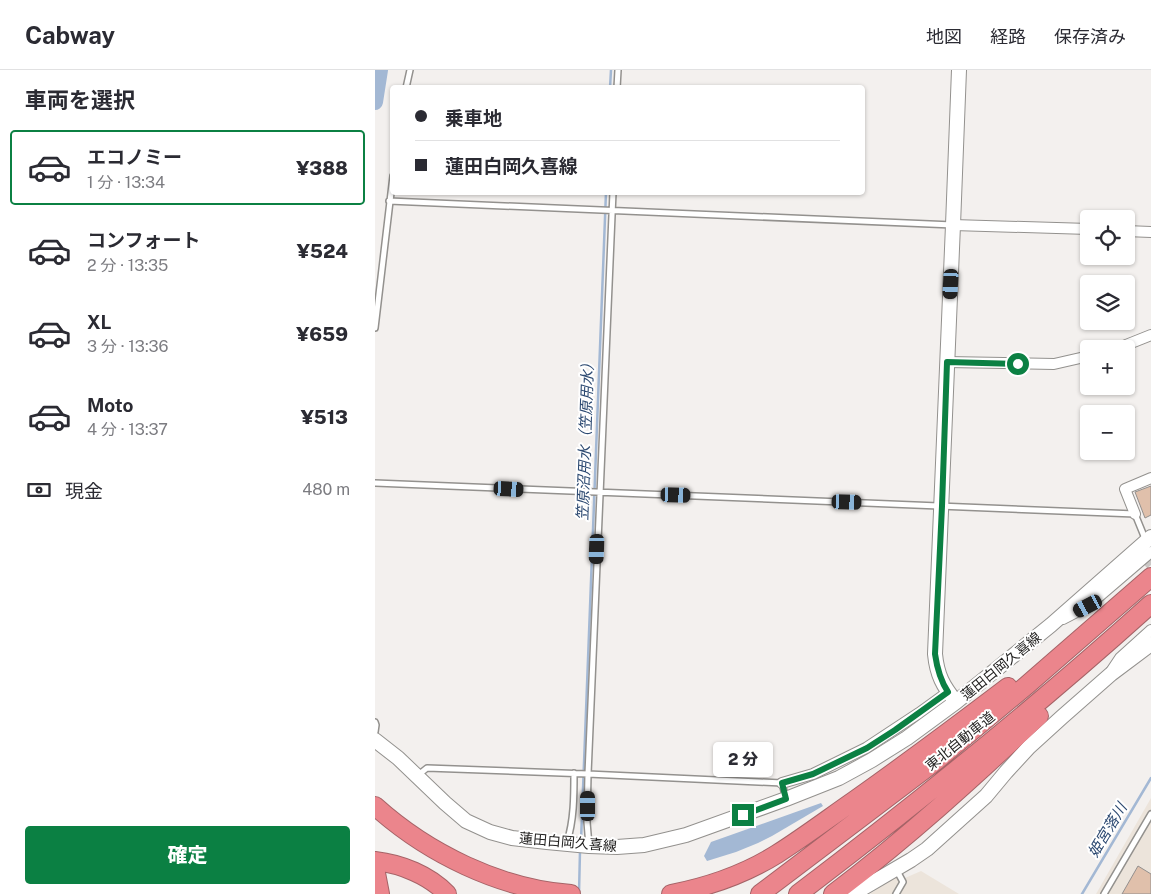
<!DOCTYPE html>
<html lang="ja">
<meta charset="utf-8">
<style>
:root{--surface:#fff;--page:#f7f7f7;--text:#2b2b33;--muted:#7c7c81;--line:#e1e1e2;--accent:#0b8043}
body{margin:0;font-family:"Public Sans","Noto Sans JP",sans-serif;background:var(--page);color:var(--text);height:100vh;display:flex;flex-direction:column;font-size:19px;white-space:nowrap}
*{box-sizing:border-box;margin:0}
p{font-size:16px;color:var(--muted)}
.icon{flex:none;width:28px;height:28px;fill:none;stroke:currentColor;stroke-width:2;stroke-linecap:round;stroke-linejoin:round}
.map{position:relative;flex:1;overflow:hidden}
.sheet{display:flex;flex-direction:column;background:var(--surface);width:375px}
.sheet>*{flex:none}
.banner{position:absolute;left:15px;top:15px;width:475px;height:110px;border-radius:5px;box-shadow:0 1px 4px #0004;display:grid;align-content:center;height:110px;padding:0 25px;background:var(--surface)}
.tools{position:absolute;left:705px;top:140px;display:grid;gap:10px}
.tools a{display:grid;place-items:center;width:55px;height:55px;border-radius:5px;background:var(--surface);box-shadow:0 1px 4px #0004;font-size:25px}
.end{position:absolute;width:22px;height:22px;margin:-11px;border:6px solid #0b8043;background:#fff;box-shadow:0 0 0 2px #fff}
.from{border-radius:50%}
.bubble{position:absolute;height:35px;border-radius:5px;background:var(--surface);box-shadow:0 1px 4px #0004;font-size:16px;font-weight:800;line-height:35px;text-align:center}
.car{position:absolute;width:15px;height:30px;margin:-15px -8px;border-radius:6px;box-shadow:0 0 4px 1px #0007;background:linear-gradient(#222 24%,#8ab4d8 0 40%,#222 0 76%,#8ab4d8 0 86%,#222 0)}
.banner b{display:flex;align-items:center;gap:18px;height:48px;font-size:19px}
.banner b+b{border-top:1px solid var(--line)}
.banner i{width:12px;height:12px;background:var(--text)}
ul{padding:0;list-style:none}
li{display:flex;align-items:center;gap:15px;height:75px;margin:0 10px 8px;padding:0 15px;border:2px solid transparent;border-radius:5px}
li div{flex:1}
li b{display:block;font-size:19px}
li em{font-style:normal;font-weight:800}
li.active{border-color:var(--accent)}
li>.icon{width:45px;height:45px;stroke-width:1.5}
h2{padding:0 25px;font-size:22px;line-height:60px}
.pay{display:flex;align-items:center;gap:12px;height:55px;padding:0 25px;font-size:19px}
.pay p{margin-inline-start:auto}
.cta{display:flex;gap:10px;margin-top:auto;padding:10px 25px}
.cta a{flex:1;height:58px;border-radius:5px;background:var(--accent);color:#fff;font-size:20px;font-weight:800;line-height:58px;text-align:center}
header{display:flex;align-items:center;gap:30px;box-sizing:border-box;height:70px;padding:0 25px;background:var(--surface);border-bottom:1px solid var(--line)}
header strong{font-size:24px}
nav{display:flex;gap:28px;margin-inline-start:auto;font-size:18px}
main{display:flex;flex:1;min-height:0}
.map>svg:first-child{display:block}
.built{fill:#ece4db}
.water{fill:#a3b8d4}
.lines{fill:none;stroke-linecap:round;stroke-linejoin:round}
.stream{stroke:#a3b8d4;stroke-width:2.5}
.river{stroke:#a3b8d4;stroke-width:16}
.building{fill:#e0c0ab;stroke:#928f8d}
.street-tunnel{stroke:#cac7c5;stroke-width:10;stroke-dasharray:10 5;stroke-linecap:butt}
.lane-casing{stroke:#93918e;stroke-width:8}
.street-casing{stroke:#93918e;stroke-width:12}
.secondary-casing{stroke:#93918e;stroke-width:16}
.highway-casing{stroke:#a56367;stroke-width:20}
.lane{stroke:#fff;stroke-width:5}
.street{stroke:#fff;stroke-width:10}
.secondary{stroke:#fff;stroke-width:14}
.highway{stroke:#eb858c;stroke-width:18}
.route{stroke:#0b8043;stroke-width:6}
.labels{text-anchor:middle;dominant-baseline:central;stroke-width:4;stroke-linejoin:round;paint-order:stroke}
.street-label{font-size:14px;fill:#242322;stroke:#fff}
.water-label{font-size:15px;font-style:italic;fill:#2c4971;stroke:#fff}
</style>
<header>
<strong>Cabway</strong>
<nav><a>地図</a><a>経路</a><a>保存済み</a></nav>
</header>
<main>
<section class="sheet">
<h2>車両を選択</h2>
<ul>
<li class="active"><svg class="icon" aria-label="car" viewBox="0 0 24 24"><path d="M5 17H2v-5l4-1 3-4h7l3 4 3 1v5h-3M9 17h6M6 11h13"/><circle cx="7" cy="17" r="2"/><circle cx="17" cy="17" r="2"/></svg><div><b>エコノミー</b><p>1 分 · 13:34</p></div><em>¥388</em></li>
<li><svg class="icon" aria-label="car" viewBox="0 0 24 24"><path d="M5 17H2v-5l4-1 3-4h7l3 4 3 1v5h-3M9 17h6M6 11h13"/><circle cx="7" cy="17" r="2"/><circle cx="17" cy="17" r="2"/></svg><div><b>コンフォート</b><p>2 分 · 13:35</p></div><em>¥524</em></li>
<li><svg class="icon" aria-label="car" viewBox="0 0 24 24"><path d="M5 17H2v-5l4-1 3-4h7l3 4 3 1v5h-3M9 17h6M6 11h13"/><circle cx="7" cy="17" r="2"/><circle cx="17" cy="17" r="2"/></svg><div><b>XL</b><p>3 分 · 13:36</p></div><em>¥659</em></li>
<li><svg class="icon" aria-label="car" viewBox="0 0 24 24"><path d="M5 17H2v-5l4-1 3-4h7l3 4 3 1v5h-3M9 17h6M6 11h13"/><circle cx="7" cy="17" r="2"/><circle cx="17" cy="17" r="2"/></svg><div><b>Moto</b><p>4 分 · 13:37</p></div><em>¥513</em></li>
</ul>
<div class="pay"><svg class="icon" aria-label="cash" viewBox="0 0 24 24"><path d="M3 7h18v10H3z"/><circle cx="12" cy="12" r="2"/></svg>現金<p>480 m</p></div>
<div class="cta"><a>確定</a></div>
</section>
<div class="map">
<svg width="776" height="824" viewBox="0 0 776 824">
<rect width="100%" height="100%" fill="#f3f0ee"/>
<path class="built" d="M776,728V824H721Z
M546,801L584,824H495L525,803L530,808Z"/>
<path class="water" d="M446,733L448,736L397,766L383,773L361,782L332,791L329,786L336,772Z"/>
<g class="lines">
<path class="stream" d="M235,18L236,0
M206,771L231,122
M204,823L205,781
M707,824L776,708"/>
<path class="river" d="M0,32L5,0"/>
</g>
<path class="building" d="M776,416V445L770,448L760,422Z
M763,796L776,804V824H747Z"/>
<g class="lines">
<path class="street-tunnel" d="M770,488L776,495"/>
<g class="lane-casing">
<path id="lane" d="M31,18L35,0
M242,18L243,0
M14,131L578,155
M0,258L18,106
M0,413L760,444L771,471
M0,652L1,655L0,662
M42,706L52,698L213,704L407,713L411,729
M192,772C199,750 199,726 199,703
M214,776L212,752L213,704L238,122
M521,824L528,812L521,799
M729,824L776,744"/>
</g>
<g class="street-casing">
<path id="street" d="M578,155L714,159
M751,161L776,162
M741,279L776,265
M572,292L679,294L714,286
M760,444L750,419L776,408
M688,549L713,536L776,482
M737,600L745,588L776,560
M407,713L438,704L491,678L544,643L573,622"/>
</g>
<g class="secondary-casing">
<path id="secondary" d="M581,632C568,616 562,605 560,584L578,155L584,0
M0,670L23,688L70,733L91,751L115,762L137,768L172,772L214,776L242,777L269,775L311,765L411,729L464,708L497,690L532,668L581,632L676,555L776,467
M478,824L536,790L552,779L611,726L631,702L654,677L687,647L736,604L776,574"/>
</g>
<g class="highway-casing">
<path id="highway" d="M0,736C52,783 125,819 196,824
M0,791C26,794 54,805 72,824
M0,798L5,824
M296,824C332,817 370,804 402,784C429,767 454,748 480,730C532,693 583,655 633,617
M385,824L562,690L652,615L776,507
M423,824C544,732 663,636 776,534
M458,824C531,769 598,708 664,646"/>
</g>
<use href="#lane" class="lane"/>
<use href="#street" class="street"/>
<use href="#secondary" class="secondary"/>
<use href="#highway" class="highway"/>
</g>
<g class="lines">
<path class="route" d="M368,745L411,729L407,713L438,704L492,678L520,660L573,622C565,610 562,598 560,584L567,436L572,292L643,294"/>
</g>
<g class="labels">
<g class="street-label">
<text transform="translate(626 596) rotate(-39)">蓮田白岡久喜線</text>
<text transform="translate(585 671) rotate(-39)">東北自動車道</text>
<text transform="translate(193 772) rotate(5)">蓮田白岡久喜線</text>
</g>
<g class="water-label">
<text transform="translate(210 368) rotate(-88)">笠原沼用水（笠原用水）</text>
<text transform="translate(732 760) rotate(-59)">姫宮落川</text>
</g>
</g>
</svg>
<div class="tools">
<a><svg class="icon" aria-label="locate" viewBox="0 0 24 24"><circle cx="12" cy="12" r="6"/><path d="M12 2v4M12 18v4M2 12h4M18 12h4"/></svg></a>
<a><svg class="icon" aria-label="layers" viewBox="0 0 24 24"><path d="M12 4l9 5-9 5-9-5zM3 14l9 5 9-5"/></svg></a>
<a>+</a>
<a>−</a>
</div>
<i class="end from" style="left:643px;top:294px"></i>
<i class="end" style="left:368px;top:745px"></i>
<div class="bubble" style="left:338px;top:672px;width:60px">2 分</div>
<i class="car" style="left:576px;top:214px;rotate:183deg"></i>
<i class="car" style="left:134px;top:419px;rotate:93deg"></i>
<i class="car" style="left:301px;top:425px;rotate:92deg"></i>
<i class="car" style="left:472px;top:432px;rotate:92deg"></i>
<i class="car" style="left:222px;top:479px;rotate:182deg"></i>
<i class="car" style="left:713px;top:536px;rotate:242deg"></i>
<i class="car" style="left:213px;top:736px;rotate:0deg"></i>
<div class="banner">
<b><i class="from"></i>乗車地</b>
<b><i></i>蓮田白岡久喜線</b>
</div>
</div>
</main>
